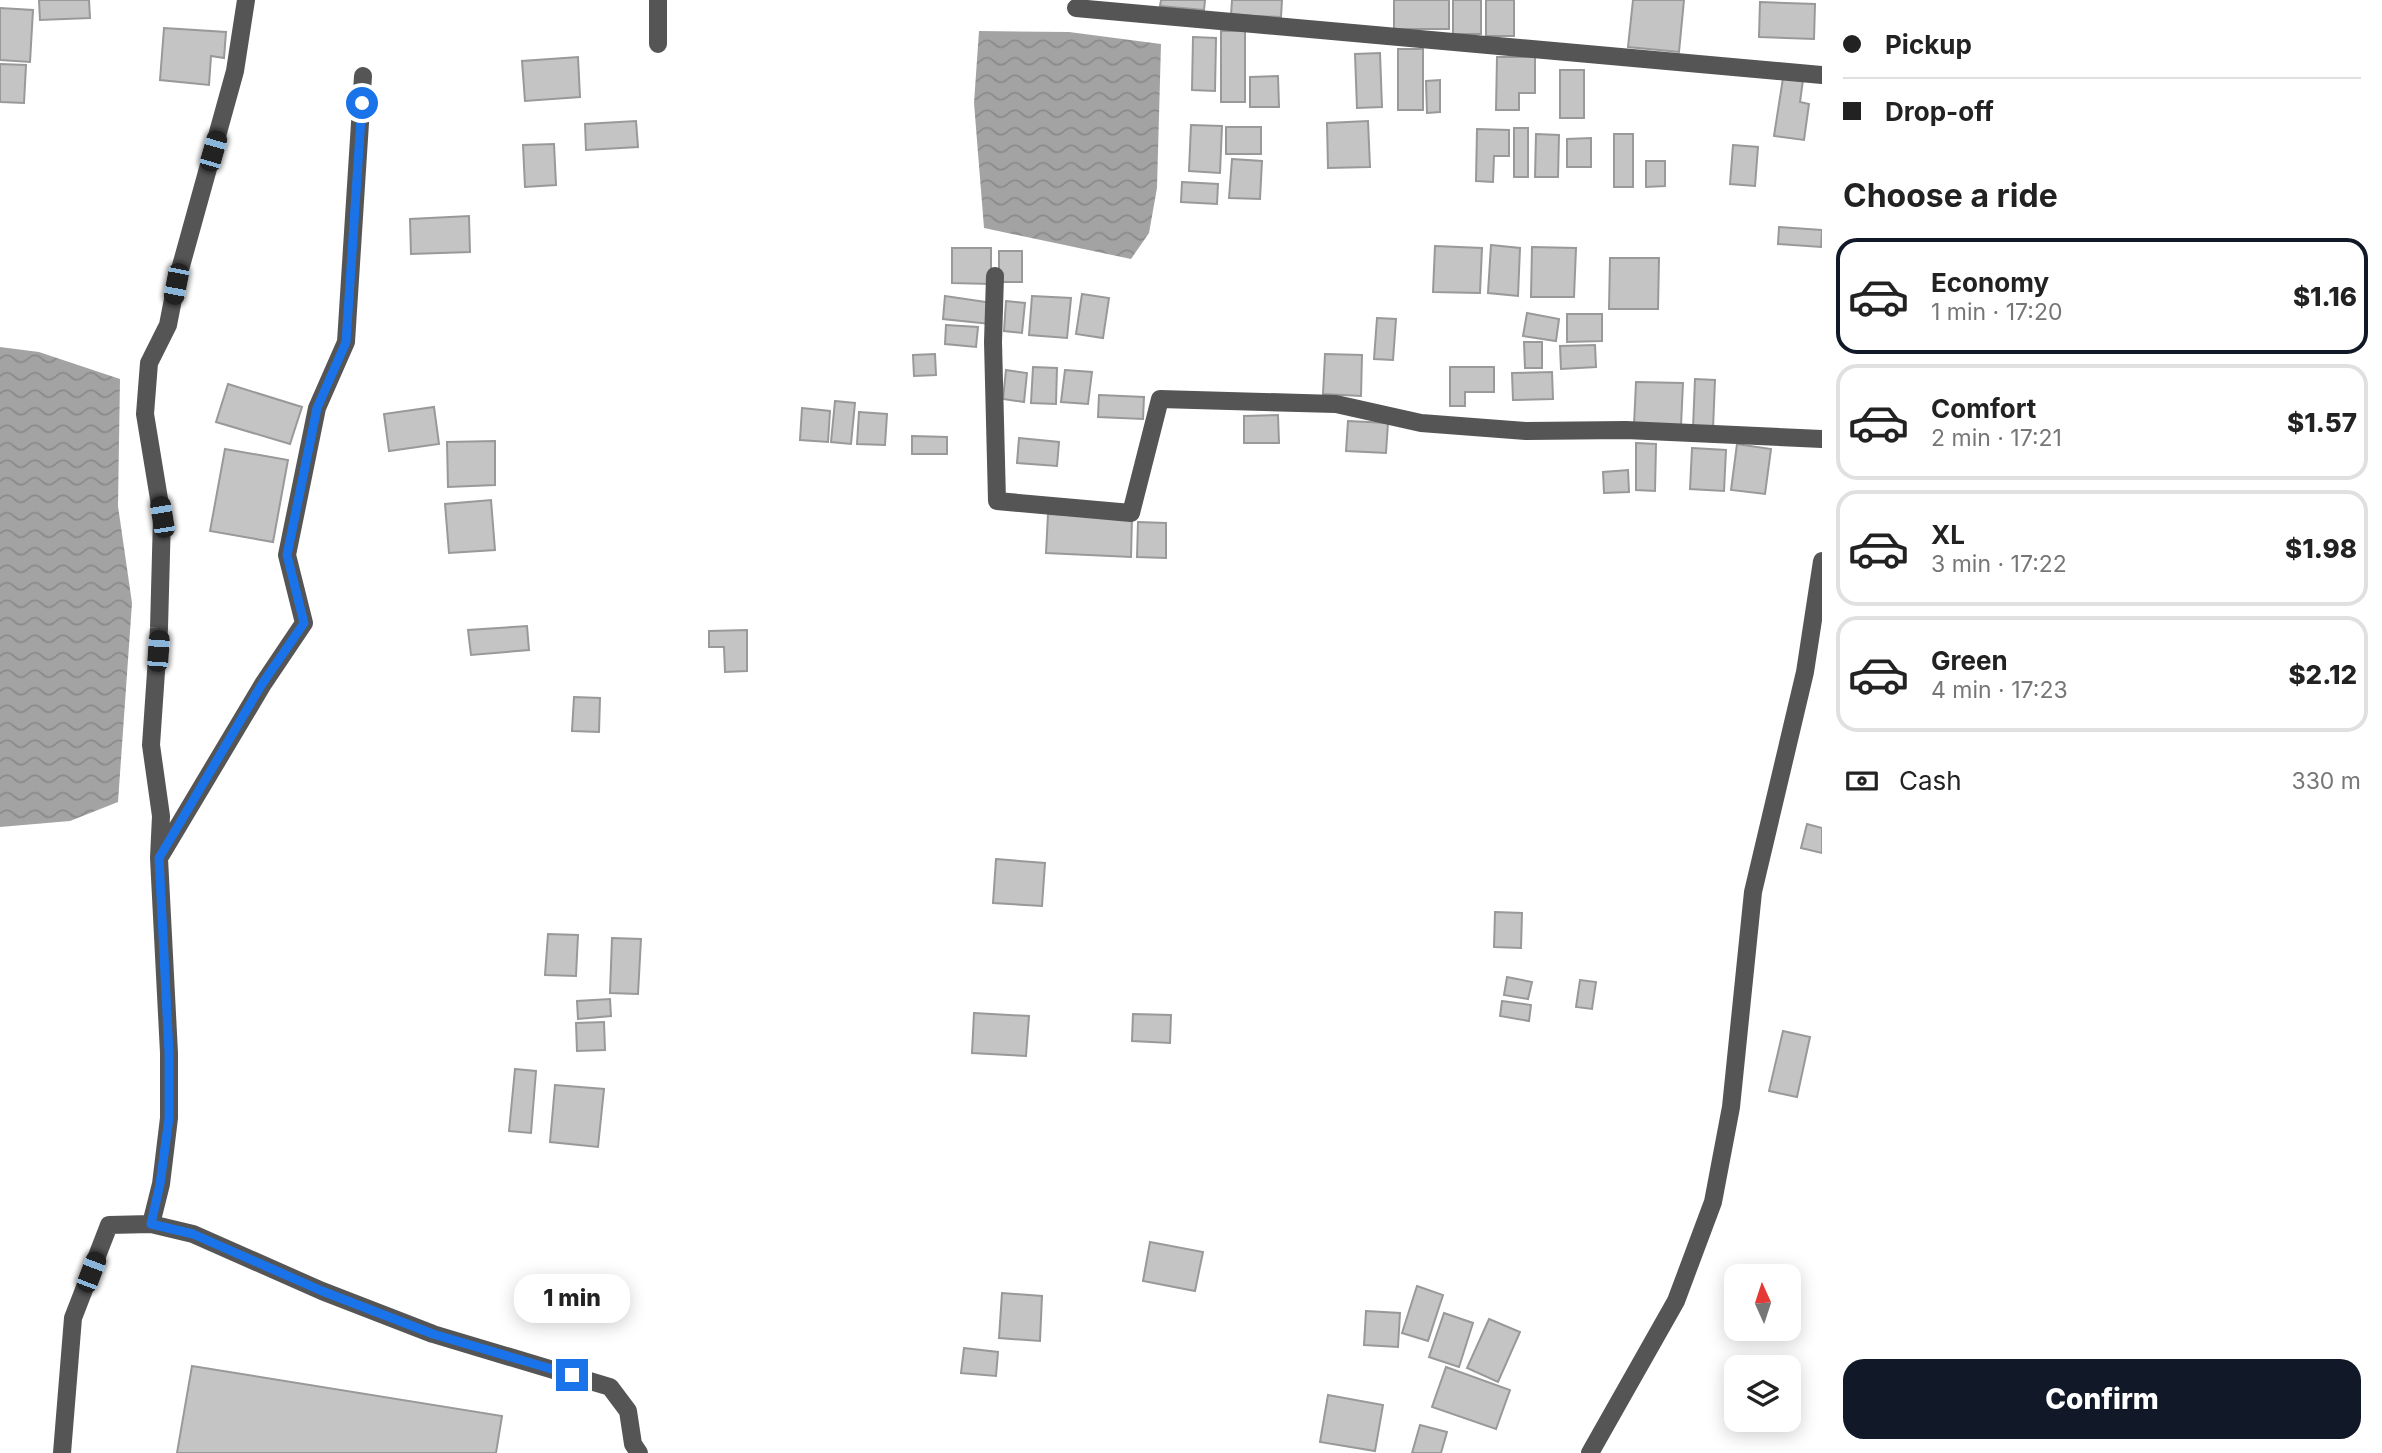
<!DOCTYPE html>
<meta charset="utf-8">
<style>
:root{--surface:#fff;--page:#f6f6f6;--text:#222;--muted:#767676;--line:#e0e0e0;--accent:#111827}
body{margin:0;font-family:Inter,sans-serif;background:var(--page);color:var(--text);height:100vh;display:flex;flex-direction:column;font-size:26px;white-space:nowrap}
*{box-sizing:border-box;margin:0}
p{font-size:23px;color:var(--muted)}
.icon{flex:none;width:38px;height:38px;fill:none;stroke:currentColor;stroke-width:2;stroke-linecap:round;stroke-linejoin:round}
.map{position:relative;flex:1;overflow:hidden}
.side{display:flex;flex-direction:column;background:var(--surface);width:560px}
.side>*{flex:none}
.hud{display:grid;align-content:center;height:154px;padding:0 21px;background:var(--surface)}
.needle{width:46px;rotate:357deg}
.fabs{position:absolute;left:1724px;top:1264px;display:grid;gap:14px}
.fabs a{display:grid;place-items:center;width:77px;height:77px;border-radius:14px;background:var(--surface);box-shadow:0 4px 18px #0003;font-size:35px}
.end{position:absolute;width:32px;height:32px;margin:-16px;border:9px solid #1a73e8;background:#fff;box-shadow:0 0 0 4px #fff}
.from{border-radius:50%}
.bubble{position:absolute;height:49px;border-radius:21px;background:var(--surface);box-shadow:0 4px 18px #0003;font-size:23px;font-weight:800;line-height:49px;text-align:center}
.car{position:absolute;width:21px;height:42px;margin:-21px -10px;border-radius:9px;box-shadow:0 0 5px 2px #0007;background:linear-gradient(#222 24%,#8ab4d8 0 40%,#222 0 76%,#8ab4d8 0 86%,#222 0)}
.hud b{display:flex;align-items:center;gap:24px;height:66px;font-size:26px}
.hud b+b{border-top:2px solid var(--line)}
.hud i{width:18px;height:18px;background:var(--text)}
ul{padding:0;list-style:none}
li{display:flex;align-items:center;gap:21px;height:116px;margin:0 14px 10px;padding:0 7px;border:4px solid var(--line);border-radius:21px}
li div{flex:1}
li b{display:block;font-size:26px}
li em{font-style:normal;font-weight:800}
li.current{border-color:var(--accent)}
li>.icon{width:63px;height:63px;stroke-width:1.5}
h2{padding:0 21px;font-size:32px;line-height:84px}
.pay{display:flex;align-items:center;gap:18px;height:77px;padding:0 21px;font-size:26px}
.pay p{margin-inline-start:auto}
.button{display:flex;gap:14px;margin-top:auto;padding:14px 21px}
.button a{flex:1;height:80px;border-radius:21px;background:var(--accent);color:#fff;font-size:28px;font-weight:800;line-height:80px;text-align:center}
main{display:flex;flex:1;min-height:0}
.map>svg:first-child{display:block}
.water{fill:url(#water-waves)}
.building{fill:#c4c4c4;stroke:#999;stroke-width:2}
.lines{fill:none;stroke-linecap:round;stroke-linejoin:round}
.minor{stroke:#555;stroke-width:18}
.route{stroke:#1a73e8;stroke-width:9}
</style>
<main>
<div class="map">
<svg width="1822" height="1453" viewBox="0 0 1822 1453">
<defs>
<pattern id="water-waves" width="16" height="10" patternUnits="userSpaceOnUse" patternTransform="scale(1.75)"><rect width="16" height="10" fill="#a3a3a3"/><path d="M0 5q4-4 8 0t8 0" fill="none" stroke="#8b8b8b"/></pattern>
</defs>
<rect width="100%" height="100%" fill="#fff"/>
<path class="water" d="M979,31L1069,32L1161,44L1157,188L1149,233L1131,259L984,228L974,103Z
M0,347L39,352L120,379L118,506L132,603L118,802L70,821L0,827Z"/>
<path class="building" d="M39,0H89L90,18L40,20Z
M1161,0H1205L1204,10L1160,6Z
M1232,0H1282L1281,17L1231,15Z
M1394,0H1449V29H1394Z
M1453,0H1481V34H1453Z
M1486,0H1514V36H1486Z
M1633,0H1684L1679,52L1628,47Z
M1760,2L1815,4L1814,39L1759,37Z
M0,8L33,10L30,62L0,60Z
M164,28L226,32L224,58L211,56L209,85L160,80Z
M1221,31H1245V102H1221Z
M1193,37L1216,38L1215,91L1192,90Z
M1398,49H1423V110H1398Z
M1380,53L1382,107L1357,108L1355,54Z
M578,57L580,97L525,101L522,61Z
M1497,57H1535V93H1519V110H1496Z
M0,64L26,65L24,103L0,102Z
M1560,70H1584V118H1560Z
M1278,76L1279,107H1250V77Z
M1783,78L1803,80L1800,102L1809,104L1804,140L1774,136Z
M1440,80V112L1427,113L1426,81Z
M636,121L638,147L586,150L585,124Z
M1368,121L1370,167L1328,168L1327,123Z
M1191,125L1222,126L1220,173L1189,171Z
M1226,127H1261V154H1226Z
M1514,128H1528V177H1514Z
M1477,129L1509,130V156H1494L1493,182L1476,181Z
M1536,134L1559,135L1558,177H1535Z
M1614,134H1633V187H1614Z
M1591,138V167H1567V139Z
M554,144L556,185L525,187L523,145Z
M1733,145L1758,147L1755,186L1730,184Z
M1232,159L1262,161L1260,199L1229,198Z
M1646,161H1665V186L1646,187Z
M1182,182L1218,184L1217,204L1181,202Z
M469,216L470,252L411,254L410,219Z
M1779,227L1822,230L1821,247L1778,244Z
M1491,245L1520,248L1518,296L1488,293Z
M1435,246L1482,248L1480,293L1433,292Z
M1532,247L1576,248L1574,297H1531Z
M952,248H991V284L952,283Z
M999,251H1022V282H999Z
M1610,258H1659L1658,309H1609Z
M1082,294L1109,298L1103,338L1076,334Z
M945,296L993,303L990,324L943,319Z
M1032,296L1071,298L1067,338L1029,335Z
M1006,301L1025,303L1022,333L1004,331Z
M1527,313L1559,319L1556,341L1523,336Z
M1567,314H1602V341L1567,342Z
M1377,318L1396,319L1393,360L1374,359Z
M946,325L978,327L976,347L945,344Z
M1524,342H1542V368H1525Z
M1595,345L1596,367L1561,369L1560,346Z
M935,354L936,375L914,376L913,355Z
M1325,354L1362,355L1361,396L1323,394Z
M1033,367L1057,368L1056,404L1031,403Z
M1450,367H1494V392H1465V406H1450Z
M1006,370L1027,373L1024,402L1003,399Z
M1065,370L1092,372L1088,404L1061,402Z
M1552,372L1553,399L1513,400L1512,373Z
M1695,379L1715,380L1713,429L1693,428Z
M1636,382L1683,383L1681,426L1634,425Z
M228,384L302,407L290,444L216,422Z
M1099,395L1144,397L1143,419L1098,417Z
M835,401L855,403L851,444L831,442Z
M434,407L439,444L389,451L384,414Z
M802,408L830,411L828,442L800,440Z
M859,412L887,414L885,445L857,444Z
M1278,415L1279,443H1244V416Z
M1348,421L1388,423L1386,453L1346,451Z
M912,436L947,437V454H912Z
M1019,438L1059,442L1057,466L1017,463Z
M495,441V485L448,487L447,442Z
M1636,443L1656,444L1655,491L1636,490Z
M1737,444L1771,449L1765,494L1731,490Z
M1692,448L1726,450L1724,491L1690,489Z
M225,449L288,460L273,542L210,531Z
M1628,470L1629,492L1604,493L1603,472Z
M491,500L495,550L449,553L445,504Z
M1048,514L1132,517L1131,557L1046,553Z
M1138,522L1166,523V558L1137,557Z
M527,626L529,650L471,655L468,630Z
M747,630V671L725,672L724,647H709V631Z
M574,697L600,698L599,732L572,731Z
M1807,824L1822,828V853L1801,848Z
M996,859L1045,863L1042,906L993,903Z
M1495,912L1522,913L1521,948L1494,947Z
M548,934L578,935L576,976L545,975Z
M612,938L641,939L638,994L610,993Z
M1507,977L1532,982L1528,999L1504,995Z
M1580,980L1596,982L1592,1009L1576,1007Z
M610,999L611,1016L578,1019L577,1001Z
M1502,1001L1531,1005L1529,1021L1500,1016Z
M974,1013L1029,1016L1026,1056L972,1053Z
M1133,1014L1171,1015L1170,1043L1132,1041Z
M604,1022L605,1050L577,1051L576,1023Z
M1783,1031L1810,1037L1797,1097L1769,1091Z
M515,1069L536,1071L531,1133L509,1131Z
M555,1085L604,1089L598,1147L550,1142Z
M1150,1242L1203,1252L1195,1291L1143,1281Z
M1417,1286L1443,1295L1428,1341L1402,1333Z
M1002,1293L1042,1296L1040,1341L999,1338Z
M1366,1311L1400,1313L1398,1347L1364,1345Z
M1444,1313L1473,1323L1459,1367L1429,1357Z
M1489,1319L1520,1332L1498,1382L1467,1368Z
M964,1348L998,1352L996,1376L961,1373Z
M192,1366L502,1416L496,1453H177Z
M1446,1367L1510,1390L1496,1429L1432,1407Z
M1328,1395L1383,1405L1375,1451L1320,1442Z
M1420,1425L1447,1432L1441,1453H1412Z"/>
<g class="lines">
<path class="minor" d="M658,0V44
M1076,8L1822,75
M995,276L993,342L997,501L1131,513L1160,399L1336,404L1421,423L1526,431L1626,430L1822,439
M161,855L263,684L304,623L287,555L317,408L346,342L363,76
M151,1224L161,1184L169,1118V1053L159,858L161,816L151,745L159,628L162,517L145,414L149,363L168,325L176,284L235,71L246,0
M62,1453L73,1318L109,1225L151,1224L193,1234L322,1291L433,1334L610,1387L628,1411L633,1444L639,1453
M1590,1453L1676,1301L1713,1202L1731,1107L1753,892L1805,672L1822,561"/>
</g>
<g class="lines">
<path class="route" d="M362,103L346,342L317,408L287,555L304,623L262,684L159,858L169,1053V1118L160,1184L151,1224L193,1234L322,1291L433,1334L572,1375"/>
</g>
</svg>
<div class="fabs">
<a><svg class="needle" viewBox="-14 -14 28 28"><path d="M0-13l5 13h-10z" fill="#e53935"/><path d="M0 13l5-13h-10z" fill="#767676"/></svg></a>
<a><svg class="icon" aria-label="layers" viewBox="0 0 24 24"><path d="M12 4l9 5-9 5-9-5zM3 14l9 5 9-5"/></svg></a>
</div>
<i class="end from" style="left:362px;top:103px"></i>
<i class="end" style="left:572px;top:1375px"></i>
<div class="bubble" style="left:514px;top:1274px;width:116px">1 min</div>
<i class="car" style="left:213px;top:151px;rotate:16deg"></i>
<i class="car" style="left:176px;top:284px;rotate:191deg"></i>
<i class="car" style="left:162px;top:517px;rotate:351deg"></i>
<i class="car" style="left:158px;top:651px;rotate:4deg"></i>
<i class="car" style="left:91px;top:1272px;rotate:21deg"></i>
</div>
<section class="side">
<div class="hud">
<b><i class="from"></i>Pickup</b>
<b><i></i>Drop-off</b>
</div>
<h2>Choose a ride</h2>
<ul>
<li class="current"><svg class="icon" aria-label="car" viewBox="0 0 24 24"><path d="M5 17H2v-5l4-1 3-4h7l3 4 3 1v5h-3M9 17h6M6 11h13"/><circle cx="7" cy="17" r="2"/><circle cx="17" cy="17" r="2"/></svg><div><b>Economy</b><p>1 min · 17:20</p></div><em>$1.16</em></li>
<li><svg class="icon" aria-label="car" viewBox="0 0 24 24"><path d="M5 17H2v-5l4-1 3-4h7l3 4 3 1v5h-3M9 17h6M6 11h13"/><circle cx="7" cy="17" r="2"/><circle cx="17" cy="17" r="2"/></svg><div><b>Comfort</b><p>2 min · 17:21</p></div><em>$1.57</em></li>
<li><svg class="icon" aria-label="car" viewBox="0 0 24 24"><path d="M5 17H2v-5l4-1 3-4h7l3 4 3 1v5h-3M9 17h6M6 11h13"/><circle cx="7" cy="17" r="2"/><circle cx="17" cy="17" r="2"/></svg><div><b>XL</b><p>3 min · 17:22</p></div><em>$1.98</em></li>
<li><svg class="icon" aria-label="car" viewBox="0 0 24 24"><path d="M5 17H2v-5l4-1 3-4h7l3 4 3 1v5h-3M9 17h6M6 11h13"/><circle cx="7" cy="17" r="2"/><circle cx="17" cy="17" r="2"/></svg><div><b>Green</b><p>4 min · 17:23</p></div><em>$2.12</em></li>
</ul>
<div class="pay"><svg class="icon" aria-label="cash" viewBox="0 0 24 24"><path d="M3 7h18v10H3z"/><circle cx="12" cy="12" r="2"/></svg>Cash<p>330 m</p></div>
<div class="button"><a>Confirm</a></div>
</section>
</main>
